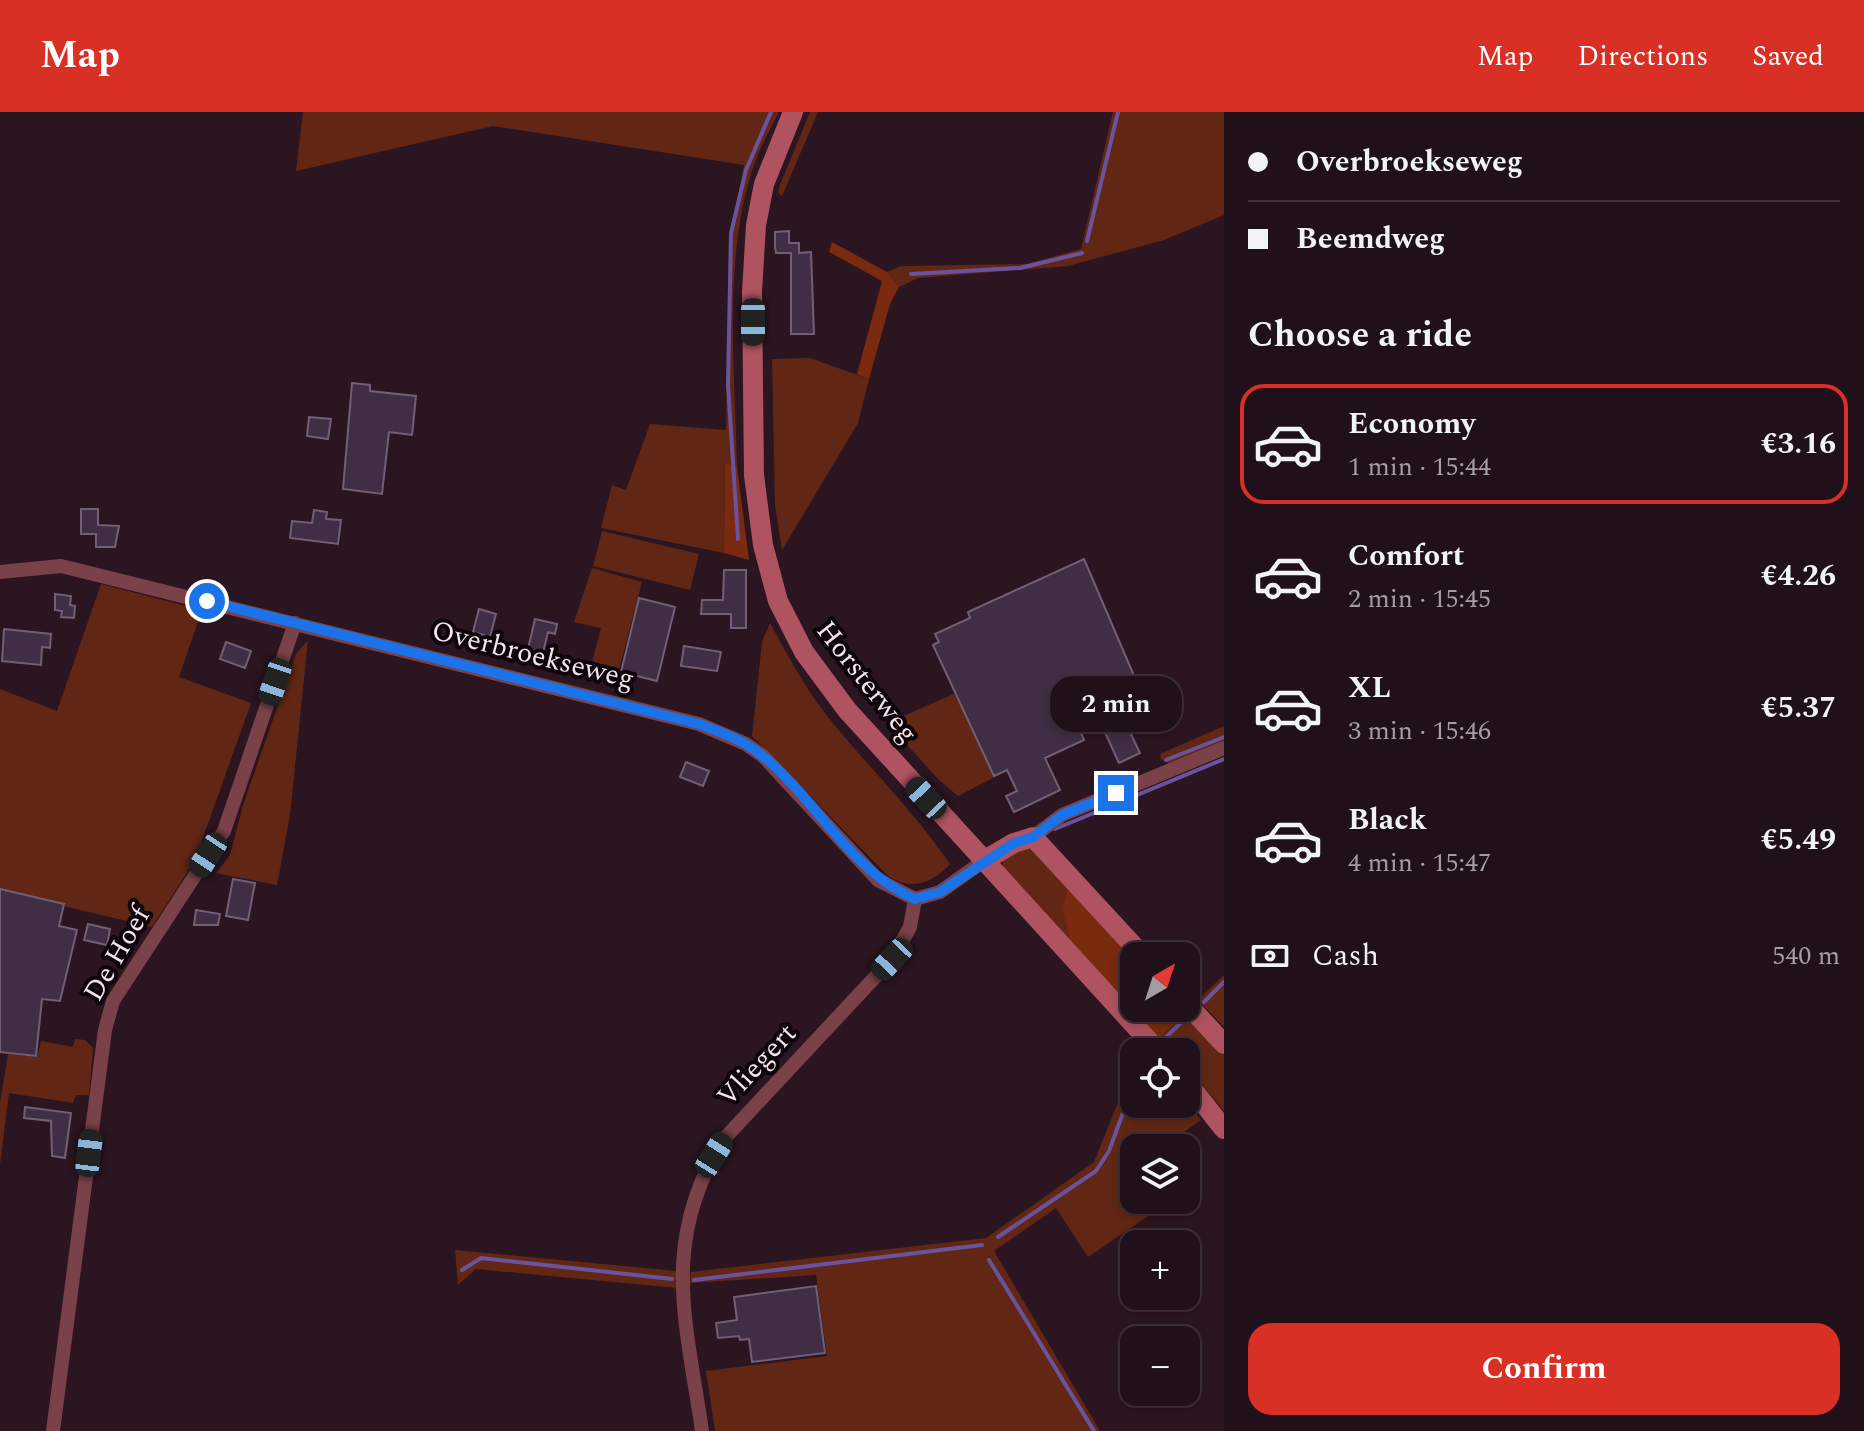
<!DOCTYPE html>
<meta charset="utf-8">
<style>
:root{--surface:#201019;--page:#281922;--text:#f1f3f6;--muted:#a29da2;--line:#3d3038;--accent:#d93025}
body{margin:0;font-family:Spectral,serif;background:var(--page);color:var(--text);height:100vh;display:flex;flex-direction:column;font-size:30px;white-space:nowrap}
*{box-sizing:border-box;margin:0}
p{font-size:26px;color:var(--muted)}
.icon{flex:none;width:44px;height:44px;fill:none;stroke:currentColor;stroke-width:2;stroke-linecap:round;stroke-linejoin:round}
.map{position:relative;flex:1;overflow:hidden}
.side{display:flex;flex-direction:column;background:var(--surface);width:640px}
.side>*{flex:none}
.hud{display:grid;align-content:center;height:176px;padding:0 24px;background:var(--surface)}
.needle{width:52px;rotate:39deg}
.tools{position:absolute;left:1120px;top:830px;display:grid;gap:16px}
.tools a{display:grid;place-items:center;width:80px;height:80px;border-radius:16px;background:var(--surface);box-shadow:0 4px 12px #0003,0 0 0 2px var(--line);font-size:40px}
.end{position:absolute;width:36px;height:36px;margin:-18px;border:10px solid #1a73e8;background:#fff;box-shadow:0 0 0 4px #fff}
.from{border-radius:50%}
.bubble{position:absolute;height:56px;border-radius:24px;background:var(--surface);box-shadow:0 4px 12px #0003,0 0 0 2px var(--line);font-size:26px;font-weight:700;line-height:56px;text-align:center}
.car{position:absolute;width:24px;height:48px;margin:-24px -12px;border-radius:10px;box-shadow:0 0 6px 2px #0007;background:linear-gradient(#222 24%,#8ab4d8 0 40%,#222 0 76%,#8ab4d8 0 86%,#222 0)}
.hud b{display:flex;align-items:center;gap:28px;height:76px;font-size:30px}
.hud b+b{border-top:2px solid var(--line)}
.hud i{width:20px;height:20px;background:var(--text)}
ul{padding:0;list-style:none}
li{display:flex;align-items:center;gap:24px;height:120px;margin:0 16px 12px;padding:0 8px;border:4px solid transparent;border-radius:24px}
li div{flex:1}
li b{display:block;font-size:30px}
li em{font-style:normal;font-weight:700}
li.on{border-color:var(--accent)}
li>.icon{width:72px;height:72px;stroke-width:1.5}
h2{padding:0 24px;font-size:36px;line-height:96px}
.pay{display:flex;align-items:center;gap:20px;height:88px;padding:0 24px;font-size:30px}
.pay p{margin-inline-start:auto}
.action{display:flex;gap:16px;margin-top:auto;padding:16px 24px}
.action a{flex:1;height:92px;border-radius:24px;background:var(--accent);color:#fff;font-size:32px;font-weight:700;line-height:92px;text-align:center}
header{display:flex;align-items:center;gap:48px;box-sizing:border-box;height:112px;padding:0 40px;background:var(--accent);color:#fff}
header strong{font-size:38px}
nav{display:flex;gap:44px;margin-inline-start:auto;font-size:28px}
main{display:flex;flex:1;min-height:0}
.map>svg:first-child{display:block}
.green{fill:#622714}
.forest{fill:#7a2a0e}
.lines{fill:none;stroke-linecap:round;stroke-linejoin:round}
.stream{stroke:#69539e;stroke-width:4}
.building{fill:#402f44;stroke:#725f76;stroke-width:2}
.street{stroke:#7b4148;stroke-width:14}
.secondary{stroke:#af5360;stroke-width:20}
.route{stroke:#1a73e8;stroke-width:10}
.labels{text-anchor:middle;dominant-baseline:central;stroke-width:8;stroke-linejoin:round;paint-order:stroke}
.street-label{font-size:28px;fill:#f4e4ec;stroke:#0d0509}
</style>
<header>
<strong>Map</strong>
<nav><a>Map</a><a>Directions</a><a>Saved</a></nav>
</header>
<main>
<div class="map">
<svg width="1224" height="1319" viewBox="0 0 1224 1319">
<rect width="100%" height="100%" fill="#2b1521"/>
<path class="green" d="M303,0H779C771,16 761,33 755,50C722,144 735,256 737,354L725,353L724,441L601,416L612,373L626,378L650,312L726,318L729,132L744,53L493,14L296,59Z
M810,0H818L782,84L778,81L780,73Z
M1113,0H1224V103L1164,128L1068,154L918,166L899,175L887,160L901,154L1027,152L1081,137Z
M810,246L869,267L858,311L782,438L775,393L772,247Z
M602,419L699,442L690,478L593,454Z
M592,456L642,470L619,558L591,554L601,516L574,510Z
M101,472L202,498L179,565L251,591L195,748L152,815L0,779V577L57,599Z
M770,511C788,544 805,576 828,605C868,655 914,699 950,752C933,771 910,780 887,763L752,624L762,530Z
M308,528L290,703L277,773L216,761L230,743L243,693L296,542Z
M954,582L999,663L958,684L939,668L887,611Z
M1224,614V630L1171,652L1161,647L1160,642Z
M1030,734L1068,772L1071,833L1004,760L1002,748Z
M1224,863V915L1198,888Z
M1185,901L1224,943V999L1186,953V940H1174L1160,926Z
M75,927L85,928L93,936L89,983H76L73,991L9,981L0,1053V991L8,942L37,945L41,929L73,935Z
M1134,951V992L1186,991L1201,1008L1162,1036H1134V1088H1155L1160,1096L1088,1145L1056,1096L994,1139L1100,1319H715L706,1259L827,1244L816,1163L690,1171L691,1160L986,1126L1094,1050Z
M455,1138L676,1159L678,1176L476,1157L458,1173Z"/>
<path class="forest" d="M832,130L887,160L899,175L890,192L869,267L857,262L882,169L829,140Z
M725,352L737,354L749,448L724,441Z
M1068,772L1134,845V896H1181L1185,901L1160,926L1071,833L1063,798Z"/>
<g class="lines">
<path class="stream" d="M1087,129L1118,0
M911,162L1020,156L1082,141
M738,427L728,273L731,121L746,58L771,0
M1166,648L1224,625
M1055,717L1224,647
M1204,890L1224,870
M1167,924L1183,909
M998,1125L1096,1059L1109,1039L1134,971
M989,1148L1094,1319
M462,1158L481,1146L672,1167
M694,1168L982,1133"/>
</g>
<path class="building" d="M789,119V131H799V141L811,140L814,222H791V141H776L775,135V120Z
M352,271L370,273V279L416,284L412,323L389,320L382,382L343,377Z
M309,305L331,307L328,327L307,324Z
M81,397H98V413L119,414L115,435H96V422H81Z
M314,398L327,400L326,407L341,408L338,432L290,426L292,409L312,411Z
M1084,447L1141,580L1116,591L1140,641L1119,651L1096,601L1076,610L1084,628L1045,646L1060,678L1014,700L1006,684L1017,679L1007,658L994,664L933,533L939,530L935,522L970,506L968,500Z
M724,458H746V516H731V502H701L702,488H723Z
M55,482L71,484L70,493L75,494L74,506L61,505L62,499L55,498Z
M639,486L675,495L657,569L621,560Z
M479,497L496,502L490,525L473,520Z
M535,507L557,512L555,522L548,520L543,541L528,537Z
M4,517L51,522L50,536L42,535L41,553L2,549Z
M226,530L251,539L245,556L220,547Z
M684,534L721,540L717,559L681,554Z
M686,650L709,659L703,674L680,665Z
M233,767L255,771L248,808L226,804Z
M0,777L64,792L59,814L77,818L60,889L42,887L36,944L0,940Z
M196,798L220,802L218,813H194Z
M88,812L110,817L107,833L84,828Z
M25,995L71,1001L65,1046L52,1044L51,1009L24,1006Z
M816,1174L825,1241L752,1250L749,1227L740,1228L739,1224L718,1226L716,1211L737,1208L734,1185Z"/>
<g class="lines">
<path class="street" d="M0,460L61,454L699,612L746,632L763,644L878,768L915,787L940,780L985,748
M1033,725L1062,703L1224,636
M53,1319L105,918L113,889L224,719L295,511
M702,1319C686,1208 660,1130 723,1028L892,847L910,815L915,787"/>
<path class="secondary" d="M793,0L764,72L756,113L752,180L754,363L763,433L778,489L804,540L847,598L1159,940
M985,748L1014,731L1033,725L1143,844
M1186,891L1224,932
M1186,969L1224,1017"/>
</g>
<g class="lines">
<path class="route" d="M207,489L699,612C720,620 741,627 759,641C816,685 847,757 915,787L940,780L1014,731L1033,725L1062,703L1116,681"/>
</g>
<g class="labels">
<g class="street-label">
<text transform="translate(533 543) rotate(14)">Overbroekseweg</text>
<text transform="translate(867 570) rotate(52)">Horsterweg</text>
<text transform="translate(117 842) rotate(-60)">De Hoef</text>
<text transform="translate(757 953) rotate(-47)">Vliegert</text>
</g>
</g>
</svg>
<div class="tools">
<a><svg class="needle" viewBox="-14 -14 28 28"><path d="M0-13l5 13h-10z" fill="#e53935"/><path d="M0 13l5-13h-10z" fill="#a29da2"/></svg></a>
<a><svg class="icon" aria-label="locate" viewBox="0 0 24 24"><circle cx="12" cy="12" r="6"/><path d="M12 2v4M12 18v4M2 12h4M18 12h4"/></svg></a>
<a><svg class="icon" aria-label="layers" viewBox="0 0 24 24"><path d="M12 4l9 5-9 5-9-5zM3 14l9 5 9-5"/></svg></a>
<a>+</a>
<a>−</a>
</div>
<i class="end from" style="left:207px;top:489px"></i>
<i class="end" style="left:1116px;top:681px"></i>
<div class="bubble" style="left:1050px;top:564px;width:132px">2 min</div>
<i class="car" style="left:753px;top:210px;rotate:180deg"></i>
<i class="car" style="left:275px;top:570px;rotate:199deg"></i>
<i class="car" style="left:926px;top:686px;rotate:317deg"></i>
<i class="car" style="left:208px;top:743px;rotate:213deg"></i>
<i class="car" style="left:892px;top:847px;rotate:223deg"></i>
<i class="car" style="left:89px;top:1041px;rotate:7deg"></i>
<i class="car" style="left:714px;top:1043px;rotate:32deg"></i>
</div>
<section class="side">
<div class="hud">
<b><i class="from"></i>Overbroekseweg</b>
<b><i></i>Beemdweg</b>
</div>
<h2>Choose a ride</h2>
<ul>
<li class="on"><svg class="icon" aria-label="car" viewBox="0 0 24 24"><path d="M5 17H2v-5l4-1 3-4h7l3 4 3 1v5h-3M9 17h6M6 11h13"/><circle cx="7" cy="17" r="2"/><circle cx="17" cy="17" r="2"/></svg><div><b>Economy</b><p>1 min · 15:44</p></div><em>€3.16</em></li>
<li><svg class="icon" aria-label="car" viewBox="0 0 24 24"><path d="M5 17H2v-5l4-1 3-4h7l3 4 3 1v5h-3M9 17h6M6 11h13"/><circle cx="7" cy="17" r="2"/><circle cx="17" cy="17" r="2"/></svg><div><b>Comfort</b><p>2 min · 15:45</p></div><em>€4.26</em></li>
<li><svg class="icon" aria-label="car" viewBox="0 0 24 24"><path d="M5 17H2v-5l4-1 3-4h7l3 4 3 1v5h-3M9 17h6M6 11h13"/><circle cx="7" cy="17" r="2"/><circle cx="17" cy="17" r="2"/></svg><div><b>XL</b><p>3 min · 15:46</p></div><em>€5.37</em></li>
<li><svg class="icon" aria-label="car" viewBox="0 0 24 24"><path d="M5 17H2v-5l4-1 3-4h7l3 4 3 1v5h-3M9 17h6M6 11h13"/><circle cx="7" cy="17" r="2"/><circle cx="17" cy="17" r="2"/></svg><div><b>Black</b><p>4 min · 15:47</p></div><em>€5.49</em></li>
</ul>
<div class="pay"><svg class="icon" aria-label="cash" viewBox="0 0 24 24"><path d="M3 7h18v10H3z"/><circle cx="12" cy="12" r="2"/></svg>Cash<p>540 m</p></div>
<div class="action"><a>Confirm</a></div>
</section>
</main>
